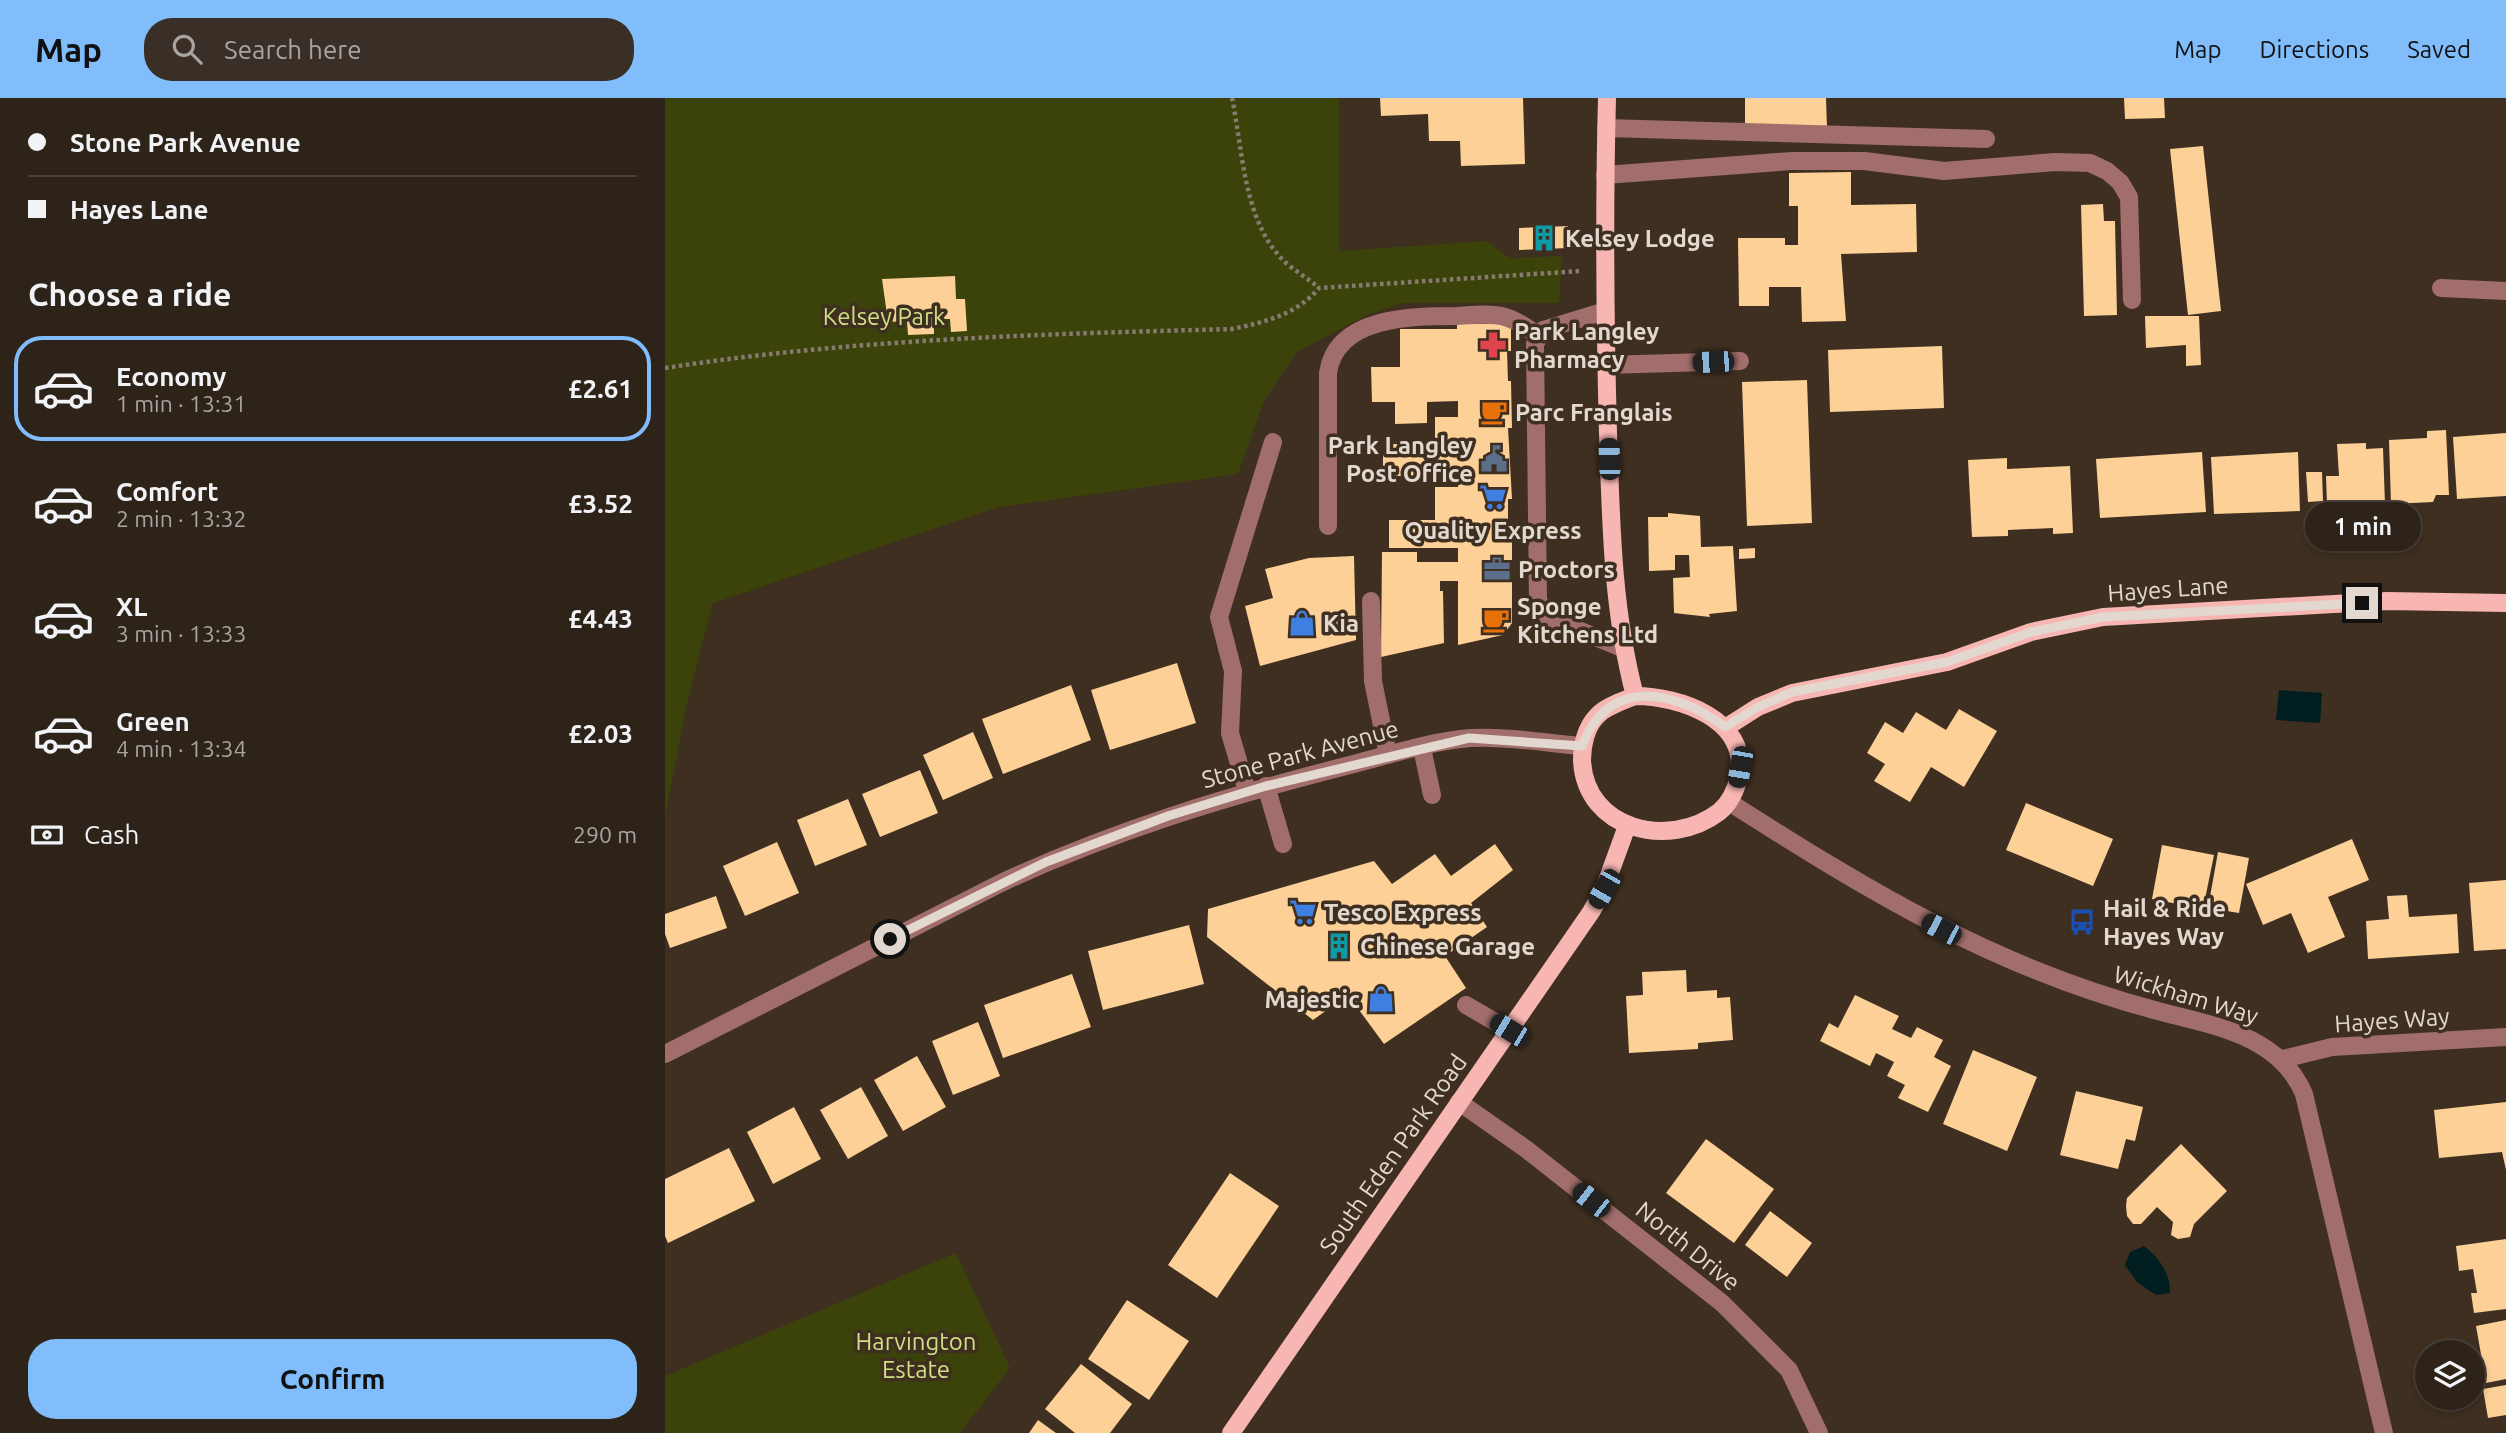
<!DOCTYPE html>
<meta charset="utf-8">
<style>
:root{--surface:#2e2319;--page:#3a2f26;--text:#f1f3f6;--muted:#a7a4a2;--line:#494038;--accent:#80bdfa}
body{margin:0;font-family:Ubuntu,sans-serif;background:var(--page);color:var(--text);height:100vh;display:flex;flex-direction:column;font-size:26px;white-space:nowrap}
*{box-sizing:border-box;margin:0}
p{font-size:23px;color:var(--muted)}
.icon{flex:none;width:38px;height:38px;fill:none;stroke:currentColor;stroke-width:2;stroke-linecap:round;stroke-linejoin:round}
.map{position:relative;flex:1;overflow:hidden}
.panel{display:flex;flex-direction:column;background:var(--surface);width:665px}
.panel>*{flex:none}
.guide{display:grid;align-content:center;height:154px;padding:0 28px;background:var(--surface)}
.fabs{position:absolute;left:1750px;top:1242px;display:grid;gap:14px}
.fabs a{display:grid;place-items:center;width:70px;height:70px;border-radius:50%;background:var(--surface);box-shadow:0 4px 10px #0003,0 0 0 2px var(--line);font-size:35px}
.end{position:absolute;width:32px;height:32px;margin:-16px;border:9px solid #e2d8d0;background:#111;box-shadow:0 0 0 4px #111}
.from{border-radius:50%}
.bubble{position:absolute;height:49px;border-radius:24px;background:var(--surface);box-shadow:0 4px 10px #0003,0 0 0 2px var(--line);font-size:23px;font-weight:700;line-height:49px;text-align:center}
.car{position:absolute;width:21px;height:42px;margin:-21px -10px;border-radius:9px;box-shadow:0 0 5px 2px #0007;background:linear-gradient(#222 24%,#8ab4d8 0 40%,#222 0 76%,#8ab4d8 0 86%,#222 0)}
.guide b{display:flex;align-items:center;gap:24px;height:66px;font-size:26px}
.guide b+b{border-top:2px solid var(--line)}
.guide i{width:18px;height:18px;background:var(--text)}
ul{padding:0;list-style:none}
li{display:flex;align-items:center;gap:21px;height:105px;margin:0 14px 10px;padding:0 14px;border:4px solid transparent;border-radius:28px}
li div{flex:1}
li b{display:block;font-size:26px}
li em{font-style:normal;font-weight:700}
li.current{border-color:var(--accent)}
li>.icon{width:63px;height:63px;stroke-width:1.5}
h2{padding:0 28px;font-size:32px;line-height:84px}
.pay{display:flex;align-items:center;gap:18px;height:77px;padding:0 28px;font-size:26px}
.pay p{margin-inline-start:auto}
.cta{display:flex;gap:14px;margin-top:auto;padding:14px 28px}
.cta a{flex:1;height:80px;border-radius:28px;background:var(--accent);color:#111;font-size:28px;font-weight:700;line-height:80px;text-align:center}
header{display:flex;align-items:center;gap:42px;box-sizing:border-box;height:98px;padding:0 35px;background:var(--accent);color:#111}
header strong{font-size:33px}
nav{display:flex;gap:38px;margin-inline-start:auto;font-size:24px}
.search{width:490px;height:63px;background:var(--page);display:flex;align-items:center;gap:18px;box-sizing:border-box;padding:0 24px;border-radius:28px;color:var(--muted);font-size:26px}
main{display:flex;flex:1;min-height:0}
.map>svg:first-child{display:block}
.green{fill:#3b430a}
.water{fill:#001d1f}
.building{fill:#fcd097}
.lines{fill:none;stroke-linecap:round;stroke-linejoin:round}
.path{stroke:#877a6f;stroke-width:4.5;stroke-dasharray:3.5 3.5;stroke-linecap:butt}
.minor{stroke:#a26e6b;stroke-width:18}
.major{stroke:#f7b6b2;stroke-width:18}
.route{stroke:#e2d8d0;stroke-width:9}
.labels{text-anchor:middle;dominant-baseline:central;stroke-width:7;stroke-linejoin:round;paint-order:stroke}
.poi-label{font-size:24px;font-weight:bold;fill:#e2d8d0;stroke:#3e2f21;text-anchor:start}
.park-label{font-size:24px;fill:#cedf83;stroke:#3e2f21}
.street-label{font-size:24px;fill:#e2d8d0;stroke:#3e2f21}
</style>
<header>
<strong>Map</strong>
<div class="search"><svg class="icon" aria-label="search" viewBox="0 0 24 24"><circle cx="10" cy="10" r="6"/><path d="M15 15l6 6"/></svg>Search here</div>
<nav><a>Map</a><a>Directions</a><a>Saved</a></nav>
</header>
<main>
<section class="panel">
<div class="guide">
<b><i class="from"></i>Stone Park Avenue</b>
<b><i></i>Hayes Lane</b>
</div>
<h2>Choose a ride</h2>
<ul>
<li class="current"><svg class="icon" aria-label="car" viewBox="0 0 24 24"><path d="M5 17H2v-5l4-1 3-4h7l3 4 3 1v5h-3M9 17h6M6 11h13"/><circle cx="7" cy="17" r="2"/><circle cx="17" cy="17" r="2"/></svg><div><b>Economy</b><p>1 min · 13:31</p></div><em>£2.61</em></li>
<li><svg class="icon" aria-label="car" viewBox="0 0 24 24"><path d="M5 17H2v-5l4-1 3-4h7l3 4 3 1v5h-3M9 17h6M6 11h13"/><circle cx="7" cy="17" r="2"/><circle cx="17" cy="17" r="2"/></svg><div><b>Comfort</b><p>2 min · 13:32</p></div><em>£3.52</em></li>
<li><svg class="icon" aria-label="car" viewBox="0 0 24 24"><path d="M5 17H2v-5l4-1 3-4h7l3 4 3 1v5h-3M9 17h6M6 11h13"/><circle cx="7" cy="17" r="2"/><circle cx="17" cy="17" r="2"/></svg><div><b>XL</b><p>3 min · 13:33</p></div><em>£4.43</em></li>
<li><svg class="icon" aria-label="car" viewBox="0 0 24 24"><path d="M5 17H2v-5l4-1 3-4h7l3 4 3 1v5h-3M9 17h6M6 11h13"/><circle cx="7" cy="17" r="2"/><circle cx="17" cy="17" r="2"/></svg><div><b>Green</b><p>4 min · 13:34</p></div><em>£2.03</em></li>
</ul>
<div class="pay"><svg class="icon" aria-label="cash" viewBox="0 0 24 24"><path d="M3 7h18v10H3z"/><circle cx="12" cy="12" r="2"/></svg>Cash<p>290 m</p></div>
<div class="cta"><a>Confirm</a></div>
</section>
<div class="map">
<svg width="1841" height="1335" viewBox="0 0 1841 1335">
<rect width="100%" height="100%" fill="#3e2f21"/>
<path class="green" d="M0,0H674V153L821,143L845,160L897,158L894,205H738L702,217L632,254L599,303L573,376L334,409L48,505L22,605L0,720Z
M291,1155L345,1270L295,1335H0V1278Z"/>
<path class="water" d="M1614,592L1657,595L1655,625L1611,622Z
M1479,1148C1494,1160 1506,1176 1505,1195L1491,1197L1472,1184L1460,1167L1465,1154Z"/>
<path class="building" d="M715,0H858L860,66L796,68L795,43H764L763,16L716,18Z
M1080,0H1161L1162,30L1080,31Z
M1459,0H1499L1500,20L1460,21Z
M1538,48L1556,213L1523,217L1505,51Z
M1186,74V107L1251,106L1252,154L1176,156L1181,223L1137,224L1136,189H1104V208H1074L1073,140H1120V147H1133V108H1124V75Z
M1438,106L1439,123H1450L1452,217L1419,218L1416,107Z
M903,128L904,150L854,152V130Z
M290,178L291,201H300L302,233L286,234L285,221H269V236L243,237L242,223L223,224L217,181Z
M1480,218H1534L1536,267L1521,268V247L1481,250Z
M792,226H846V253H842L843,283H846L847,330H843L847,401H843V430H847V525L838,537L793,547V483H775V493H778L779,545L716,559L717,454H752V464H793V450H724V422H770V389H793V372H770V378H718V346H770V319H793V303L762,304V325L730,326V304H707L706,269H735V231H792Z
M1277,248L1279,310L1165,314L1163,252Z
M1142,282L1147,425L1082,428L1077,284Z
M1781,332L1784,397H1771L1768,404L1726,406L1724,342L1762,340V333Z
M1841,335V398L1792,401L1788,339Z
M1701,345V351L1718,350L1720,406H1662L1661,378H1674L1672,346Z
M1537,354L1541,414L1435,420L1431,361Z
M1633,354L1635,413L1549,416L1546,359Z
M1342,360V371L1405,368L1408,435L1388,436V430L1343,432V438L1307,439L1303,362Z
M1641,374H1657L1658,403L1643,404Z
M1003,415L1035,418L1036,449L1068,448L1072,513L1044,516L1045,519L1009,515L1008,480L1025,479L1024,457H1010V472L984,473L983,419H1003Z
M1090,450V460L1074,461V451Z
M689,458L691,542L595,568L580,508L608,500L600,471L644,460Z
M512,565L531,625L445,652L426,592Z
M406,587L426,642L338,676L317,621Z
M1294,611L1332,633L1299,689L1266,669L1245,704L1209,683L1220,666L1202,655L1220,624L1238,635L1251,614L1281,632Z
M308,634L328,680L278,702L258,657Z
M255,672L273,715L215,739L197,696Z
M183,701L202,747L150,768L132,722Z
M1361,705L1448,741L1428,788L1341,752Z
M1687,741L1704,782L1663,799L1680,839L1643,855L1626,815L1598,827L1581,786Z
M112,744L134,795L80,818L58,768Z
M830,746L848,772L806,805L822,829L780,858L801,890L719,946L683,897L648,922L542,839L543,811L709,763L727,786L770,756L786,778Z
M1497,747L1549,757L1538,811L1487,801Z
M1553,754L1584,760L1574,815L1543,810Z
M1841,782V851L1809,853L1804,785Z
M1742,797L1744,819L1792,816L1794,855L1703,861L1701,823L1724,821L1722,798Z
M51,798L62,830L5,850L0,836V816Z
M524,827L539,886L438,912L423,853Z
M1021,872L1022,894L1052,892V900L1065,899L1068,942L1033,945V951L964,955L961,898L978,897L977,874Z
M407,876L426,929L338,960L319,907Z
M1190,897L1234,918L1227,931L1246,940L1252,929L1278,942L1269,959L1286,968L1263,1014L1233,1000L1240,987L1222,978L1229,964L1211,955L1205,968L1155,943L1164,925L1173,930Z
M313,924L335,978L288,997L267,943Z
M1308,952L1372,979L1342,1053L1278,1026Z
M252,958L281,1009L238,1033L209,982Z
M196,989L223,1038L183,1061L155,1012Z
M1411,993L1478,1009L1470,1043L1461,1041L1453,1071L1395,1057Z
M1841,1004V1072L1837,1054L1774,1060L1769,1012Z
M129,1009L156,1061L108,1086L82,1034Z
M1041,1041L1109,1091L1069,1145L1001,1095Z
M1516,1046L1562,1093L1529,1126L1525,1139L1513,1141L1506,1137L1508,1124L1492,1109L1476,1126H1468L1462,1118L1461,1108L1462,1100Z
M64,1050L90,1103L3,1145L0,1138V1081Z
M565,1075L614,1108L552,1200L503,1167Z
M1105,1113L1147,1145L1122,1179L1080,1147Z
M1841,1141V1211L1809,1215L1806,1195H1812L1808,1171L1794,1173L1791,1148Z
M462,1202L524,1243L484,1302L423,1261Z
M1841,1222V1281L1821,1285L1811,1228Z
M416,1266L467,1306L445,1335H410L380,1311Z
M1841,1287V1317L1823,1320L1818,1291Z
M373,1322L391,1335H364Z"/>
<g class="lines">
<path class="path" d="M567,0C578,52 578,124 620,164C630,173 644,181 654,190
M0,270C187,241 377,236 567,231C600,224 631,217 654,190L916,173"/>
<path class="minor" d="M941,30L1321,41
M940,77L1127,63H1199L1279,73L1390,64L1425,65L1442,73L1455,84L1464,99L1467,202
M1776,190L1841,193
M940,213L878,232L870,246L873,503L884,520L957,550
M941,267L1075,263
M663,428V275C671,218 748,218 792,218C808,217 825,215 840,219C852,222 863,231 873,237
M706,503L708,583L723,657
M757,650L767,697
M601,688L618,746
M582,693L565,635L568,573L554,519L608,344
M1064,704C1205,794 1330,870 1493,913C1549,928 1614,937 1639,996L1719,1335
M801,907L844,932
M0,956L336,785C447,733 563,698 681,668C721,658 765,643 806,640C842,638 880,645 917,648
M1618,961L1667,949L1841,939
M794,1004L861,1051L1057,1205L1124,1272L1154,1335"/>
<path class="major" d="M942,0C939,112 940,223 943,335C946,424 947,511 970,598
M970,598C1014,598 1084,621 1074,678C1071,692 1065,705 1054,714C1004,752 920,732 917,662C917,647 921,629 932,618C941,608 958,603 970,598Z
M1060,630L1093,609L1127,595L1282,564L1366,534L1438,519L1722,503L1841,505
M566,1335L926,814L939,791L962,728"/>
</g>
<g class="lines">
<path class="route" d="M225,841L381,764L503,718L601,688L804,640L917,648C944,578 1009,592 1060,629L1093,609L1127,594L1282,564L1366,534L1438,519L1697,505"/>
</g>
<defs>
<g id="building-bare" transform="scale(2.1)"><path d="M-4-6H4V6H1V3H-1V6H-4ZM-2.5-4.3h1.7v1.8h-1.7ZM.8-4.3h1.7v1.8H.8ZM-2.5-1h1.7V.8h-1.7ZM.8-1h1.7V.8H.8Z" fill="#0f9aa8" stroke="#3e2f21" stroke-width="2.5" paint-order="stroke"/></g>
<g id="pharmacy-bare" transform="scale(2.1)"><path d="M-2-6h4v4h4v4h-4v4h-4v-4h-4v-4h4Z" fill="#e0444e" stroke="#3e2f21" stroke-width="2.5" paint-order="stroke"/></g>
<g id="cafe-bare" transform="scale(2.1)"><path d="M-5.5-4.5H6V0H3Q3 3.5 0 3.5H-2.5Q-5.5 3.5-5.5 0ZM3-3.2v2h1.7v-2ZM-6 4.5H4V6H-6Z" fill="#e8710a" stroke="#3e2f21" stroke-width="2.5" paint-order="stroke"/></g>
<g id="civic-bare" transform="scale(2.1)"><path d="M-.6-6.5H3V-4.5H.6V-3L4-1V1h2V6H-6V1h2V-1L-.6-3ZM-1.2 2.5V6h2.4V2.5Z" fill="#5c6f8a" stroke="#3e2f21" stroke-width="2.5" paint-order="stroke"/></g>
<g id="supermarket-bare" transform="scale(2.1)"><path d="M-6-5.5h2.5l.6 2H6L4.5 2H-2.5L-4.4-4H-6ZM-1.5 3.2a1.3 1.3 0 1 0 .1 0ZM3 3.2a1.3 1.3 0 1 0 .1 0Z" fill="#3f7fe0" stroke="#3e2f21" stroke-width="2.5" paint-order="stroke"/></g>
<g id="office-bare" transform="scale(2.1)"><path d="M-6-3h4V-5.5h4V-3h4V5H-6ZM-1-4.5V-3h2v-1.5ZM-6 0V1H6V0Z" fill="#5c6f8a" stroke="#3e2f21" stroke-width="2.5" paint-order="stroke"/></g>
<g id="shop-bare" transform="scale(2.1)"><path d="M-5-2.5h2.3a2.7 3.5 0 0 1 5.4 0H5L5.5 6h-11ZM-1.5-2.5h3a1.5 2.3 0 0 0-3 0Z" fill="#3f7fe0" stroke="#3e2f21" stroke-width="2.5" paint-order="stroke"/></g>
<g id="bus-bare" transform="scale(2.1)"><path d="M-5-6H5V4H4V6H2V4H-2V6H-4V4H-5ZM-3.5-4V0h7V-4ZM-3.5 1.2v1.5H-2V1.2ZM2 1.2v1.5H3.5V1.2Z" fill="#1a4fb4" stroke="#3e2f21" stroke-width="2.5" paint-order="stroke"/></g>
</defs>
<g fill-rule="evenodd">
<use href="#building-bare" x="879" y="140"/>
<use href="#pharmacy-bare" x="828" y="247"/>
<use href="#cafe-bare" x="829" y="314"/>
<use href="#civic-bare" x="829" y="361"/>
<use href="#supermarket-bare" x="828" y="399"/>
<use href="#office-bare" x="832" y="471"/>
<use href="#cafe-bare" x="831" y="522"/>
<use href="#shop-bare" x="637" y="525"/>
<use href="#supermarket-bare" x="638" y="814"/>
<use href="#bus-bare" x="1417" y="824"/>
<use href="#building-bare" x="674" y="848"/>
<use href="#shop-bare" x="716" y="901"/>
</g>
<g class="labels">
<g class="poi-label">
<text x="900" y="140">Kelsey Lodge</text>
<text x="849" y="233">Park Langley<tspan x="849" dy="28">Pharmacy</tspan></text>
<text x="850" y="314">Parc Franglais</text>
<text x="808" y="347" text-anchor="end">Park Langley<tspan x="808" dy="28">Post Office</tspan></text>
<text x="828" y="432" text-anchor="middle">Quality Express</text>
<text x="853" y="471">Proctors</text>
<text x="852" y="508">Sponge<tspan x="852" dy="28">Kitchens Ltd</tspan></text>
<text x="658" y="525">Kia</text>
<text x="1438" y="810">Hail &amp; Ride<tspan x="1438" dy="28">Hayes Way</tspan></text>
<text x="659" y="814">Tesco Express</text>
<text x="695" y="848">Chinese Garage</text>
<text x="695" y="901" text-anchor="end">Majestic</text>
</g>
<g class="park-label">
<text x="219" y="218">Kelsey Park</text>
<text x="251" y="1243">Harvington<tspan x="251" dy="28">Estate</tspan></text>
</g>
<g class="street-label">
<text transform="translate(1503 491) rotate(-4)">Hayes Lane</text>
<text transform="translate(635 656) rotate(-15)">Stone Park Avenue</text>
<text transform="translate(1521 897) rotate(17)">Wickham Way</text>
<text transform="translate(1727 922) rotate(-4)">Hayes Way</text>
<text transform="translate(728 1056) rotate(-55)">South Eden Park Road</text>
<text transform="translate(1023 1148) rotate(39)">North Drive</text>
</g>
</g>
</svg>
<div class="fabs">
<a><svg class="icon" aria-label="layers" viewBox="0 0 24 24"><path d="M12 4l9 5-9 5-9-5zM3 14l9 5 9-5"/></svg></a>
</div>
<i class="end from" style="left:225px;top:841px"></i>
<i class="end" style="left:1697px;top:505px"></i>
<div class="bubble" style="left:1640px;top:404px;width:116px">1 min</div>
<i class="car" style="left:1048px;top:264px;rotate:268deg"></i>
<i class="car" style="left:944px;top:361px;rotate:358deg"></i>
<i class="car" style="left:1075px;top:669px;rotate:190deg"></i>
<i class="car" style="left:939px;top:791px;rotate:210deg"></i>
<i class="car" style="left:1276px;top:831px;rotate:297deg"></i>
<i class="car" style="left:844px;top:932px;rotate:301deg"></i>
<i class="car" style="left:926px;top:1102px;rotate:308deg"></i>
</div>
</main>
